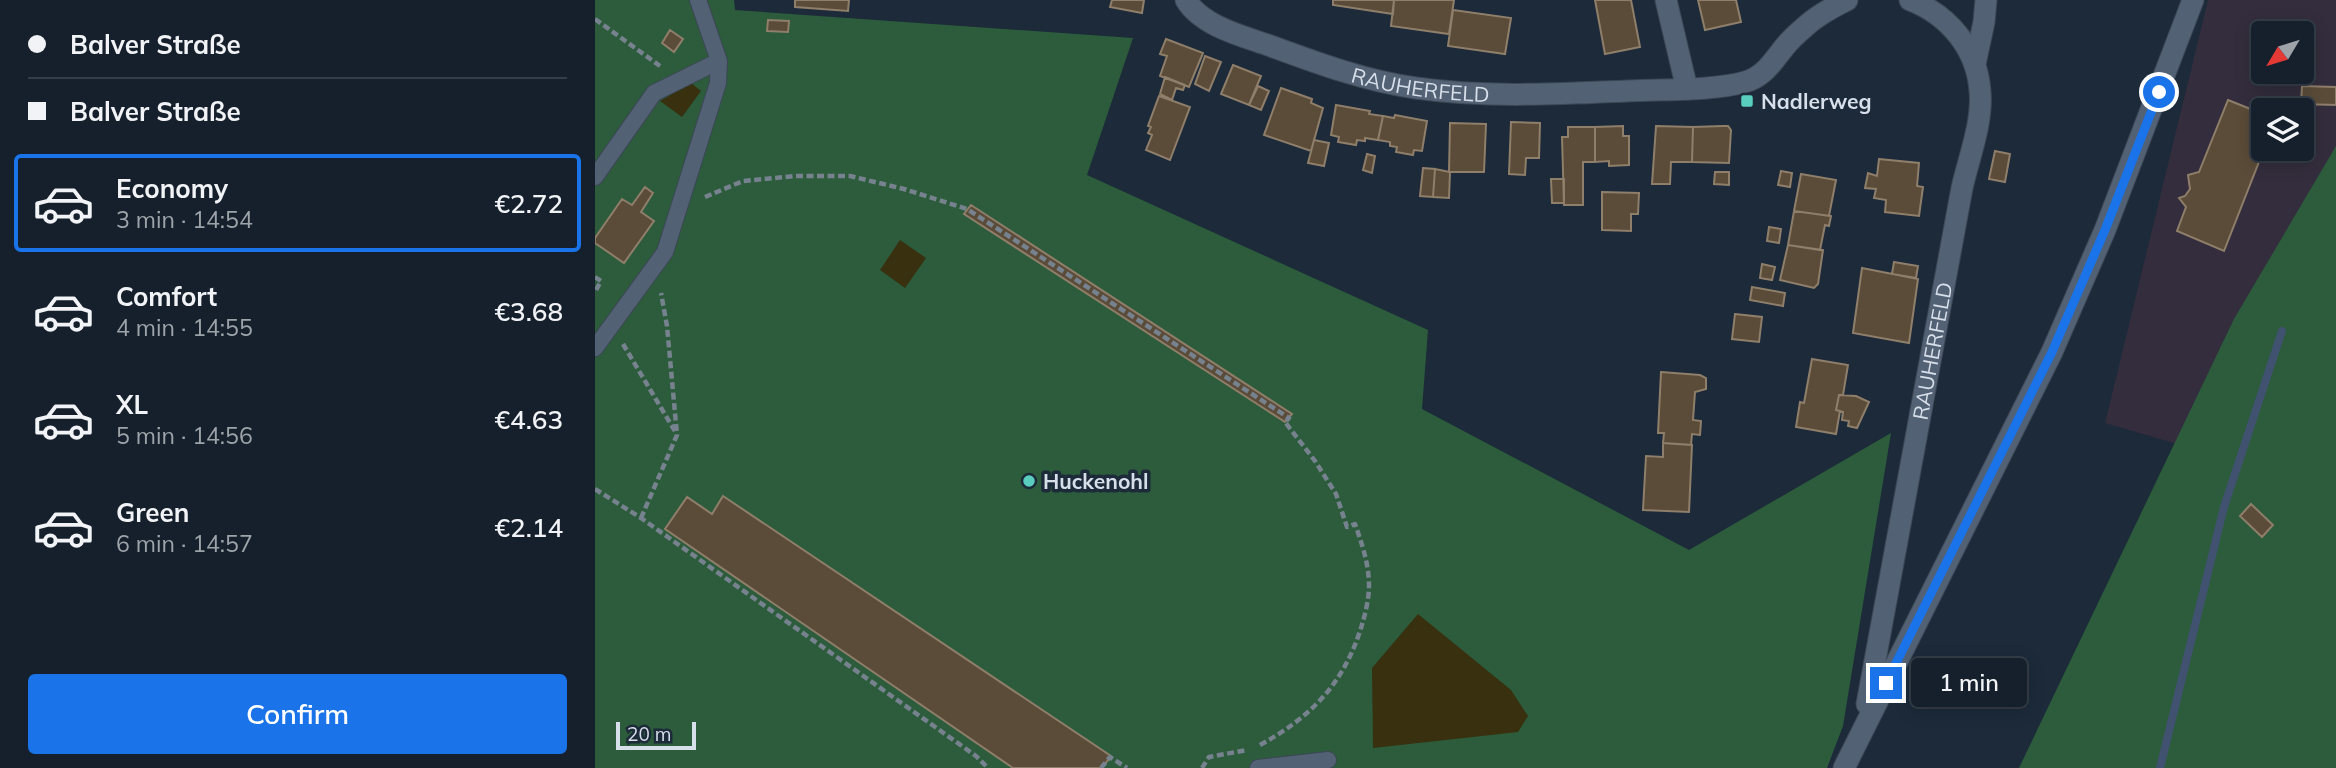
<!DOCTYPE html>
<meta charset="utf-8">
<style>
:root{--surface:#15202c;--page:#222d38;--text:#f1f3f6;--muted:#9da3a9;--line:#343e48;--accent:#1a73e8}
body{margin:0;font-family:Mulish,sans-serif;background:var(--page);color:var(--text);height:100vh;display:flex;flex-direction:column;font-size:26px;white-space:nowrap}
*{box-sizing:border-box;margin:0}
p{font-size:23px;color:var(--muted)}
.icon{flex:none;width:38px;height:38px;fill:none;stroke:currentColor;stroke-width:2;stroke-linecap:round;stroke-linejoin:round}
.map{position:relative;flex:1;overflow:hidden}
.drawer{display:flex;flex-direction:column;background:var(--surface);width:595px}
.drawer>*{flex:none}
.guide{display:grid;align-content:center;height:154px;padding:0 28px;background:var(--surface)}
.needle{width:46px;rotate:232deg}
.fabs{position:absolute;left:1656px;top:21px;display:grid;gap:14px}
.fabs a{display:grid;place-items:center;width:63px;height:63px;border-radius:7px;background:var(--surface);box-shadow:0 4px 18px #0003,0 0 0 2px var(--line);font-size:35px}
.scale{position:absolute;left:21px;bottom:18px;width:80px;box-sizing:border-box;padding-left:7px;border:4px solid #d7dfea;border-top:0;font-size:19px;line-height:24px;white-space:nowrap;color:#d7dfea;-webkit-text-stroke:5px #1c2a3a;paint-order:stroke}
.end{position:absolute;width:32px;height:32px;margin:-16px;border:9px solid #1a73e8;background:#fff;box-shadow:0 0 0 4px #fff}
.from{border-radius:50%}
.bubble{position:absolute;height:49px;border-radius:7px;background:var(--surface);box-shadow:0 4px 18px #0003,0 0 0 2px var(--line);font-size:23px;font-weight:600;line-height:49px;text-align:center}
.guide b{display:flex;align-items:center;gap:24px;height:66px;font-size:26px}
.guide b+b{border-top:2px solid var(--line)}
.guide i{width:18px;height:18px;background:var(--text)}
ul{padding:0;list-style:none}
li{display:flex;align-items:center;gap:21px;height:98px;margin:0 14px 10px;padding:0 14px;border:4px solid transparent;border-radius:7px}
li div{flex:1}
li b{display:block;font-size:26px}
li em{font-style:normal;font-weight:600}
li.active{border-color:var(--accent)}
li>.icon{width:63px;height:63px;stroke-width:1.5}
.cta{display:flex;gap:14px;margin-top:auto;padding:14px 28px}
.cta a{flex:1;height:80px;border-radius:7px;background:var(--accent);color:#fff;font-size:28px;font-weight:600;line-height:80px;text-align:center}
main{display:flex;flex:1;min-height:0}
.map>svg:first-child{display:block}
.industrial{fill:#332d3d;fill-rule:evenodd}
.green{fill:#2c5c3b}
.sand{fill:#38300f}
.lines{fill:none;stroke-linecap:round;stroke-linejoin:round}
.stream{stroke:#405270;stroke-width:8}
.building{fill:#5b4c39;stroke:#8e7e6a;stroke-width:2}
.lane-casing{stroke:#3c4755;stroke-width:18}
.street-casing{stroke:#3c4755;stroke-width:23}
.path{stroke:#77828f;stroke-width:4.5;stroke-dasharray:7 3.5;stroke-linecap:butt}
.lane{stroke:#526174;stroke-width:16}
.street{stroke:#526174;stroke-width:21}
.route{stroke:#1a73e8;stroke-width:9}
.poi-dot{fill:#59cebf;stroke:#1c2a3a;stroke-width:2.5}
.labels{text-anchor:middle;dominant-baseline:central;stroke-width:7;stroke-linejoin:round;paint-order:stroke}
.street-label{font-size:21px;fill:#d7dfea;stroke:#1c2a3a}
.poi-label{font-size:21px;font-weight:bold;fill:#d7dfea;stroke:#1c2a3a;text-anchor:start}
</style>
<main>
<section class="drawer">
<div class="guide">
<b><i class="from"></i>Balver Straße</b>
<b><i></i>Balver Straße</b>
</div>
<ul>
<li class="active"><svg class="icon" aria-label="car" viewBox="0 0 24 24"><path d="M5 17H2v-5l4-1 3-4h7l3 4 3 1v5h-3M9 17h6M6 11h13"/><circle cx="7" cy="17" r="2"/><circle cx="17" cy="17" r="2"/></svg><div><b>Economy</b><p>3 min · 14:54</p></div><em>€2.72</em></li>
<li><svg class="icon" aria-label="car" viewBox="0 0 24 24"><path d="M5 17H2v-5l4-1 3-4h7l3 4 3 1v5h-3M9 17h6M6 11h13"/><circle cx="7" cy="17" r="2"/><circle cx="17" cy="17" r="2"/></svg><div><b>Comfort</b><p>4 min · 14:55</p></div><em>€3.68</em></li>
<li><svg class="icon" aria-label="car" viewBox="0 0 24 24"><path d="M5 17H2v-5l4-1 3-4h7l3 4 3 1v5h-3M9 17h6M6 11h13"/><circle cx="7" cy="17" r="2"/><circle cx="17" cy="17" r="2"/></svg><div><b>XL</b><p>5 min · 14:56</p></div><em>€4.63</em></li>
<li><svg class="icon" aria-label="car" viewBox="0 0 24 24"><path d="M5 17H2v-5l4-1 3-4h7l3 4 3 1v5h-3M9 17h6M6 11h13"/><circle cx="7" cy="17" r="2"/><circle cx="17" cy="17" r="2"/></svg><div><b>Green</b><p>6 min · 14:57</p></div><em>€2.14</em></li>
</ul>
<div class="cta"><a>Confirm</a></div>
</section>
<div class="map">
<svg width="1741" height="768" viewBox="0 0 1741 768">
<rect width="100%" height="100%" fill="#1c2a3a"/>
<path class="industrial" d="M1613,0H1741V451L1668,469L1510,423ZM1668,33H1706V72H1668ZM1668,110H1706V149H1668Z"/>
<path class="green" d="M0,0H139L140,10L538,38L492,175L833,330L827,409L1094,550L1296,433L1248,726L1232,768H0Z
M1741,146V768H1424L1639,319Z"/>
<path class="sand" d="M96,83L106,91L87,117L65,101Z
M305,240L331,258L310,288L285,270Z
M823,614L916,690L933,716L923,732L778,748L777,668Z"/>
<g class="lines">
<path class="stream" d="M1565,768L1629,507L1687,331"/>
</g>
<path class="building" d="M200,0H254L253,11L200,7Z
M517,0H549L547,13L515,7Z
M738,0H799L798,14L738,5Z
M799,0H859L854,34L796,26Z
M1000,0H1036L1045,47L1010,54Z
M1103,0H1141L1146,22L1110,30Z
M858,10L916,18L910,54L853,46Z
M173,20L194,21L193,32L172,31Z
M75,30L88,39L79,52L67,43Z
M571,39L608,53L594,87L565,76L572,56L565,54Z
M610,56L626,62L614,91L600,84Z
M638,65L666,76L654,105L626,94Z
M570,77L590,85L588,90L581,88L577,100L565,94Z
M663,86L674,91L666,110L654,105Z
M1707,86L1741,87V105L1706,104Z
M686,88L717,99L716,103L728,108L716,151L669,135Z
M564,96L595,107L575,160L551,150L557,135L553,133L556,127L553,126Z
M1633,100L1668,114L1669,149L1629,251L1582,231L1591,207L1584,198L1590,196L1595,189L1593,175L1604,172Z
M741,105L775,111L774,114L788,116L783,140L770,138V141L762,140L761,145L743,142L744,137L736,135Z
M800,115L832,121L827,151L819,150L818,155L801,152L802,147L795,146V142L783,140L788,116L799,118Z
M916,122L945,123L944,158H931L930,175L914,174Z
M855,123L891,124L889,172H854Z
M1028,126V136H1034V165L1014,166V161L1000,162V127Z
M1061,126L1098,127L1097,162H1076L1075,184H1057Z
M1128,126H1133L1136,130L1134,163L1097,162L1098,127Z
M973,127H1000V162H988V205H969L967,137H973Z
M719,140L734,143L729,166L713,163Z
M1400,151L1415,154L1410,182L1394,179Z
M772,154L780,156L777,173L768,170Z
M1284,159L1324,163L1322,186L1328,187L1324,216L1290,212L1291,200L1279,198L1281,189L1270,188L1273,173L1282,176Z
M828,168L840,169L838,197L825,196Z
M840,169L855,172L854,198L838,197Z
M1186,171L1197,173L1195,187L1183,185Z
M1120,172H1134V185L1119,184Z
M1206,174L1241,180L1234,216L1199,211Z
M956,179H969V203H957Z
M50,187L58,193L46,212L59,221L29,263L0,243V238L27,199L37,205Z
M1007,192L1044,193L1043,214H1036V231L1007,230Z
M376,205L697,414L690,422L369,214Z
M1199,211L1236,216L1234,226L1230,225L1225,250L1193,245Z
M1174,227L1186,229L1184,243L1172,241Z
M1193,245L1228,250L1223,284L1219,288L1185,280Z
M1299,262L1323,266L1321,278L1297,274Z
M1167,264L1180,267L1177,280L1165,278Z
M1267,268L1323,279L1314,343L1258,333Z
M1157,287L1190,293L1188,306L1155,300Z
M1140,314L1167,317L1164,342L1137,339Z
M1217,359L1253,365L1248,395H1244L1241,410L1245,411L1241,434L1201,427L1205,402L1209,403Z
M1066,372L1105,375L1111,378V389L1100,392L1098,420L1106,421L1105,435L1097,434L1096,445L1068,443L1069,433H1063Z
M1244,395L1261,396L1274,402L1262,428L1253,426L1254,421L1247,420L1248,412L1241,410Z
M1068,443L1097,445L1094,512L1048,510L1051,456L1068,457Z
M128,496L516,756L507,768H418L70,529L92,497L117,514Z
M1656,504L1678,525L1667,537L1645,516Z"/>
<g class="lines">
<g class="lane-casing">
<path id="lane" d="M0,177L59,93L124,61
M0,348L70,252L123,83L124,61L103,0
M663,768L733,760"/>
</g>
<g class="street-casing">
<g id="street">
<path id="s1" d="M591,0C607,26 647,36 673,45C722,63 770,81 821,88C891,98 963,94 1033,91C1069,89 1116,91 1150,82C1171,76 1179,59 1192,44C1198,37 1205,31 1212,25C1223,15 1238,7 1252,0"/>
<path d="M1071,0L1092,89"/>
<path d="M1380,64L1389,22L1391,0"/>
<path id="s2" d="M1272,704L1367,188C1374,157 1388,122 1385,91C1382,49 1354,15 1315,0"/>
<path d="M1249,768L1457,352L1510,230L1598,0"/>
</g>
</g>
<path class="path" d="M0,19L65,66
M110,197L148,181L200,176H255L309,189L372,209L694,418L690,422L720,461L741,494L752,527L760,524C767,544 774,564 774,586C774,599 770,615 766,628C748,685 715,718 663,746
M0,277L6,281L0,292
M28,344L81,433
M0,489L46,518L381,756L393,768
M46,518L82,435L72,326L66,293
M506,768L515,757L532,768
M607,768L614,757L652,750"/>
<use href="#lane" class="lane"/>
<use href="#street" class="street"/>
</g>
<g class="lines">
<path class="route" d="M1291,683L1457,352L1510,230L1564,92"/>
</g>
<g class="poi-dot">
<rect x="1145" y="94" width="14" height="14" rx="3.5"/>
<circle cx="434" cy="481" r="7"/>
</g>
<g class="labels">
<g class="street-label">
<text stroke="none"><textPath href="#s1" startOffset="254">RAUHERFELD</textPath></text>
<text stroke="none"><textPath href="#s2" startOffset="359">RAUHERFELD</textPath></text>
</g>
<g class="poi-label">
<text x="1166" y="101">Nadlerweg</text>
<text x="448" y="481">Huckenohl</text>
</g>
</g>
</svg>
<div class="fabs">
<a><svg class="needle" viewBox="-14 -14 28 28"><path d="M0-13l5 13h-10z" fill="#e53935"/><path d="M0 13l5-13h-10z" fill="#9da3a9"/></svg></a>
<a><svg class="icon" aria-label="layers" viewBox="0 0 24 24"><path d="M12 4l9 5-9 5-9-5zM3 14l9 5 9-5"/></svg></a>
</div>
<div class="scale">20 m</div>
<i class="end from" style="left:1564px;top:92px"></i>
<i class="end" style="left:1291px;top:683px"></i>
<div class="bubble" style="left:1316px;top:658px;width:116px">1 min</div>
</div>
</main>
